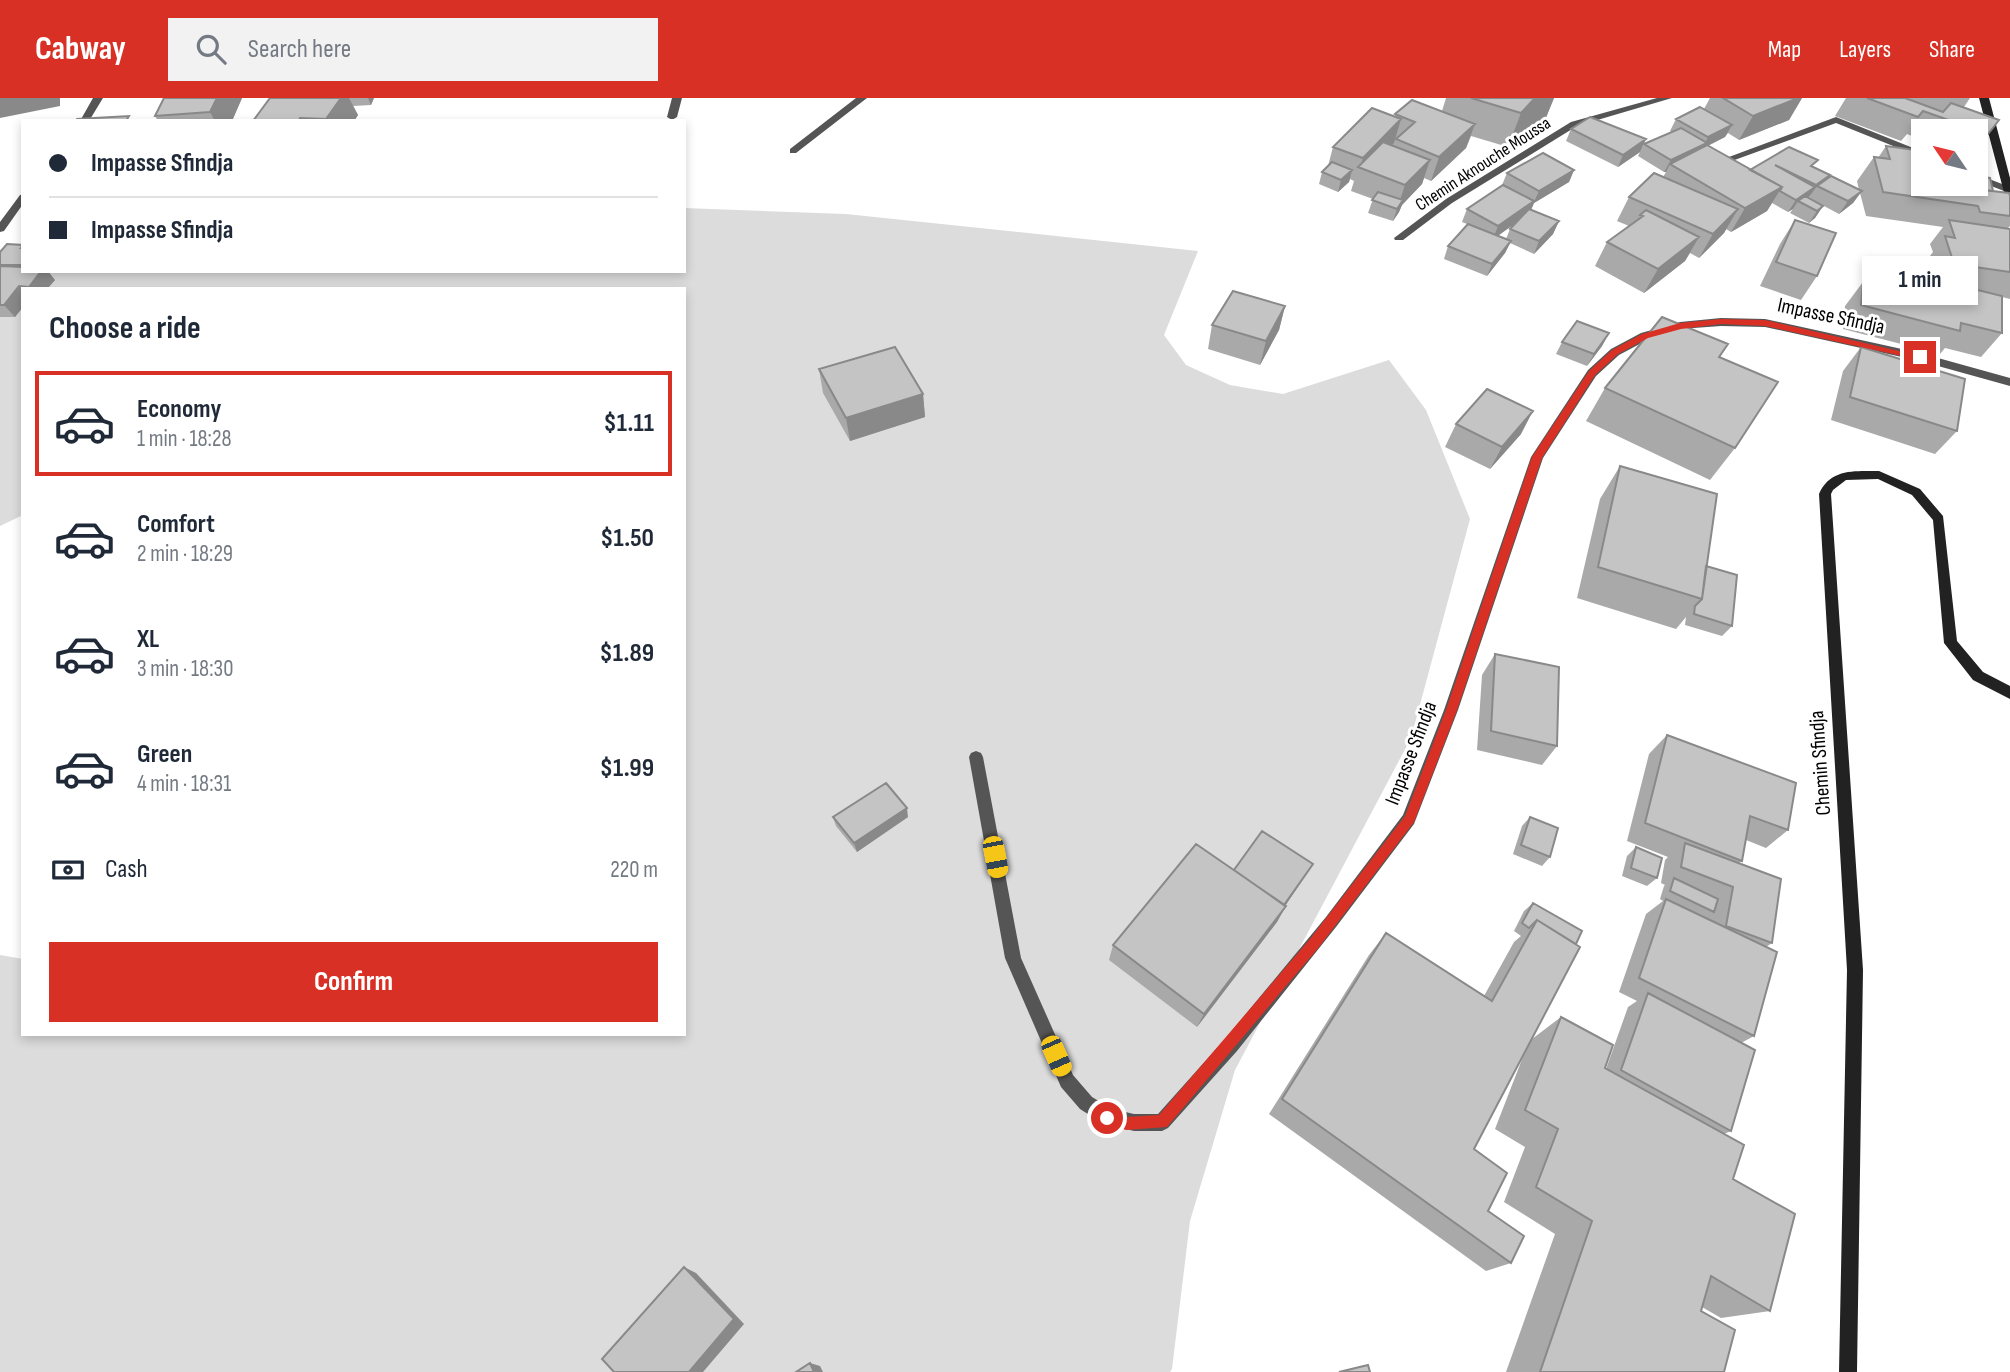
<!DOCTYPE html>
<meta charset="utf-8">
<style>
:root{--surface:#fff;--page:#f2f2f3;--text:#1f2937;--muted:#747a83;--line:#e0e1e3;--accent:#d93025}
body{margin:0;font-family:"Sofia Sans Condensed",sans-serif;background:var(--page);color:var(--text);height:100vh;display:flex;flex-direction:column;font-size:26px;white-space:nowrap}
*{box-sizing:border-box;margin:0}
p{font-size:23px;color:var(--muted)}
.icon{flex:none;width:38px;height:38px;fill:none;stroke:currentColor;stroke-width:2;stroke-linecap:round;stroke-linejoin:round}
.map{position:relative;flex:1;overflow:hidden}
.drawer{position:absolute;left:21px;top:189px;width:665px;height:749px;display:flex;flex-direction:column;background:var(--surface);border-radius:0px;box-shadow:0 4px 10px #0003}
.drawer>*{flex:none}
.guide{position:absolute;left:21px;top:21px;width:665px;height:154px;border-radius:0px;box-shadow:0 4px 10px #0003;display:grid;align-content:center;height:154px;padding:0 28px;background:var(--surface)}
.needle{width:46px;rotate:305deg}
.buttons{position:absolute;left:1911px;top:21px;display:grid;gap:14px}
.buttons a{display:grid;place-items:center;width:77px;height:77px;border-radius:0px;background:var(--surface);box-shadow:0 4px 10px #0003;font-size:35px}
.end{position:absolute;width:32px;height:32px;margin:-16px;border:9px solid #d93025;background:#fff;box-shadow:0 0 0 4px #fff}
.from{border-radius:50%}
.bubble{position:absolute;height:49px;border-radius:0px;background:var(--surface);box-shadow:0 4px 10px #0003;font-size:23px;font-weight:700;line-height:49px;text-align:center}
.car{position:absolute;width:21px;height:42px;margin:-21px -10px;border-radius:9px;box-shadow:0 0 5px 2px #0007;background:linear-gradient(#f5c518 24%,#345 0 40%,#f5c518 0 76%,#345 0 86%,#f5c518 0)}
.guide b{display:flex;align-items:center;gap:24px;height:66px;font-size:26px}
.guide b+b{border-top:2px solid var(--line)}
.guide i{width:18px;height:18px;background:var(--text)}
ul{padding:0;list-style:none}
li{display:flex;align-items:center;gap:21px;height:105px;margin:0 14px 10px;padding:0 14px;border:4px solid transparent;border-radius:0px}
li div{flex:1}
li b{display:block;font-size:26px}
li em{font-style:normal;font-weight:700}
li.on{border-color:var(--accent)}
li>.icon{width:63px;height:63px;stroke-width:1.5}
h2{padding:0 28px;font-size:32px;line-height:84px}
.pay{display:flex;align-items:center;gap:18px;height:77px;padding:0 28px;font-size:26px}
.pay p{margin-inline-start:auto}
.primary-button{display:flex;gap:14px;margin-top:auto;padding:14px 28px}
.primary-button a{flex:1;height:80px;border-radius:0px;background:var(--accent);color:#fff;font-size:28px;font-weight:700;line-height:80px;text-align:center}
header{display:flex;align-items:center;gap:42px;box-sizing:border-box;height:98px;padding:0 35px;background:var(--accent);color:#fff}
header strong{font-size:33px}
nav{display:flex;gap:38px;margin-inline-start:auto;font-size:24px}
.search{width:490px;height:63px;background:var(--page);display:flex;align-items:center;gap:18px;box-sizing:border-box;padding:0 24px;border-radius:0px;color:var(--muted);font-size:26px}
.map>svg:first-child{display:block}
.green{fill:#dcdcdc}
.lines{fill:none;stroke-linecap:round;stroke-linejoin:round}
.street{fill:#555;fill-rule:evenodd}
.secondary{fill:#222;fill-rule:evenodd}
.wall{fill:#a9a9a9;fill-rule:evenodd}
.shaded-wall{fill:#898989}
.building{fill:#c4c4c4;stroke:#898989;stroke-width:2}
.route{fill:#d93025}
.labels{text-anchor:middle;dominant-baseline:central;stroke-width:6;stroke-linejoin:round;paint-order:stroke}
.far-street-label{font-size:18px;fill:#000;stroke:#fff}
.street-label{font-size:21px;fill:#000;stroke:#fff}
</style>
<header>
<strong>Cabway</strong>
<div class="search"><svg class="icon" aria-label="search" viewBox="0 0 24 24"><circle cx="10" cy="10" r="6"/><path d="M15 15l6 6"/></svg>Search here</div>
<nav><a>Map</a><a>Layers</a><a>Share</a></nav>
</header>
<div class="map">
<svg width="2010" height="1274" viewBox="0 0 2010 1274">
<rect width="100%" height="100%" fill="#fff"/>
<path class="green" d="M684,110L846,116L1198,153L1164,237L1186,267L1230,287L1283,296L1389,262L1426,312L1470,421L1411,640L1235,972L1190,1123L1172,1271L1170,1274H0V857L23,861V936H684V191H23V417L0,428V173L23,146V173H684Z"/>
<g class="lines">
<path class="street" d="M93,0H103L89,23H80Z
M672,0H682L677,19L672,22L667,19Z
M856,0H867L796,55H790V51Z
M1657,0H1672L1577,28L1452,105L1403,142H1395L1394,140L1446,101L1571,24Z
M1836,19L1923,54V60L1836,25L1718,68L1710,66Z
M1976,76L2010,89V93H2004L1976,82Z
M23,96V106L4,133L0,134V124L20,97Z
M1721,220L1765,221L1920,255L2010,280V288L1920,263L1765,229L1721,228L1680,231L1649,241L1619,257L1596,278L1543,360L1458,612L1414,726L1336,829L1237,953L1168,1030L1162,1033H1134L1102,1025L1080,1011L1061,989L1005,860L969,659L971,655L976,653L981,655L983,659L1021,860L1073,977L1092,999L1112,1011L1134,1016H1158L1225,941L1326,819L1403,717L1444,612L1531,359L1588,272L1611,251L1641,235L1680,224Z"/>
<path class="secondary" d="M1979,0H1989L2010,80V101L2005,98Z
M1879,373L1920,391L1943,418L1957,543L1983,574L2010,588V601L1973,582L1944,545L1933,422L1912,397L1878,381L1846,382L1833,392L1831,396L1863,872L1857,1274H1839L1847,872L1819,396C1830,370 1855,373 1879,373Z"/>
</g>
<path class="wall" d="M164,0H242L232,23H158L155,18Z
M269,0H374L371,7L353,8L358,17L354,23H253L269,1Z
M1446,0H1554L1545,22L1541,28L1522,34L1508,49L1471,38L1466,50L1431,83L1424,80L1422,86L1402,107L1399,114L1393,123L1368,115L1373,101L1351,93L1354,83L1350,81L1349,84L1338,94L1319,86L1322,74L1328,68L1333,49L1395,19V16L1442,13Z
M1710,0H1802L1789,22L1739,42L1728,35L1725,39L1708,48L1750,72L1813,69L1827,81L1859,92L1857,83L1874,59L1878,60L1886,48L1993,93L2010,98V128L2008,130L2010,131V201L2002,199V235L1981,259L1945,250L1940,256L1843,231L1845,208L1863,184L1917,197L1923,190L1937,193L1940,190H1934L1927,162L1933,154L1930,146L1943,129L1866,118L1860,95L1853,105L1839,116L1809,100L1811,97L1808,100L1823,108L1815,120L1809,125L1790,115L1793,111L1788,114L1772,105L1767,113L1731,134L1726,131L1724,135L1699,160L1690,155L1685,163L1644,195L1595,168L1607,144L1629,128L1617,123L1629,99L1663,79L1666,74H1664L1638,58L1644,46L1672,34L1670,33L1676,21L1704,11Z
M1846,0H1970L1964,9L1999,22L1976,52V33H1923V43L1907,36L1901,43L1835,18Z
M1571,31L1646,41L1640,54L1618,69L1566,43Z
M1574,72L1569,84L1534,105L1531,112L1559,123L1553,136L1534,156L1510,145L1505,155L1487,178L1444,161L1448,148L1467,126L1462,124L1467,111L1502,87L1507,75ZM1515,125L1510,131L1506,141L1498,138Z
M1795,122L1817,178L1801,202L1760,188L1780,146Z
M23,147V173L55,182L47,191H23V209L15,219H0V154Z
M1285,208L1279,232L1260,267L1208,251L1212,227Z
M1609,235L1602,248L1587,268L1556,256L1562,244Z
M1728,246L1720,259L1735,350L1710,382L1586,323L1605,290Z
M1861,249L1957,333L1935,356L1831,322L1843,273Z
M819,271L923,296L925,319L850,343L823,295Z
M1456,326L1521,336L1490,371L1445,349Z
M1620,368L1706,468L1732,528L1722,538L1685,527L1686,519L1676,531L1577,500L1600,401Z
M1495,556L1557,648L1542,667L1477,652L1482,577Z
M1667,637L1788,732L1766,750L1746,742L1742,763L1739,765L1772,845L1766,849L1754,938L1741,945L1731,1033L1724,1036L1733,1081L1770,1213L1721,1220L1702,1209L1701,1213L1724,1274H1506L1555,1136L1504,1104L1525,1049L1495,1031L1526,951L1474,1051L1488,1113L1511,1165L1486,1173L1269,1016L1369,857L1386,835L1484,898L1514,844L1521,838L1514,833L1524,813L1533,805L1582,833L1532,941L1561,919L1606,971L1628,909L1637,903L1619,894L1646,816L1663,803L1660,801L1664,788L1665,787L1661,785L1665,762L1668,759L1627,743L1649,656Z
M833,719H908L857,754L836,728Z
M1530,719L1550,759L1542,768L1513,756L1522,728Z
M1636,749L1657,780L1647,788L1622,778L1627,758Z
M1308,774L1285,808L1277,824L1197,929L1109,862L1113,847Z"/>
<path class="shaded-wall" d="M0,0H60V8L0,20Z
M217,0H242L232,23H215L210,14Z
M341,0H349L358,17L354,23H327L326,21Z
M368,0H374L371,7Z
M1535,0H1554L1545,22L1541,28L1522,34L1508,49L1521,15Z
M1798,0H1802L1789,22L1739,42L1753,18Z
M1401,21L1394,45L1367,72L1360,70L1363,60Z
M1475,26L1466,50L1431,83L1439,59Z
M1732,27L1725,39L1670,66L1666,74H1664L1671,62L1704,47L1708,39Z
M1646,41L1640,54L1618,69L1623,57Z
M1430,62L1422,86L1402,107L1399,114L1393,123L1405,87Z
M1352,72L1349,84L1338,94L1341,82Z
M1574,72L1569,84L1534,105L1529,116L1493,141L1498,128L1534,104L1539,93Z
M1830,77L1822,89L1817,88L1807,102L1798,103L1793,111L1788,114L1796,102L1814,90L1816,87Z
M1782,89L1767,113L1731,134L1745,110Z
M1862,93L1853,105L1839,116L1848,103Z
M1823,108L1815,120L1809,125L1817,113Z
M1738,111L1724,135L1699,160L1713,136Z
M1559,123L1553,136L1534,156L1539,143Z
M1699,139L1685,163L1644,195L1658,171Z
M1511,143L1505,155L1487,178L1492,166Z
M37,173H48L55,182L47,191H31L29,189Z
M19,188L23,192V209L15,219L4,207Z
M1285,208L1279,232L1260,267L1266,243Z
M1609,235L1602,248L1587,268L1594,256Z
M923,296L925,319L850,343L846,320Z
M1533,313L1521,336L1490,371L1502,349Z
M907,710L908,719L857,754L854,745Z
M1313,766L1281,814L1286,808L1277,824L1197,929L1204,916L1284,808Z
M684,1169L696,1175L744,1226L703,1274H689Z
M810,1265L820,1268L823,1274H814Z"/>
<path class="building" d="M164,0H217L210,14L155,18Z
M270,0H341L326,21L300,20L299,23H253Z
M1471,0H1535L1521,15Z
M1723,0H1798L1753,18Z
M1867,0H1905L1943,14L1951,5L1999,22L1988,36L1923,13L1918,19Z
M1412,2L1475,26L1439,59L1396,41L1415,24L1395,16Z
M1700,9L1732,27L1708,39L1676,21Z
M1372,10L1401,21L1363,60L1333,49Z
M129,18L126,23H76L77,21Z
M1590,19L1646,41L1623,57L1571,31Z
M1681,30L1707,45L1671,62L1644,46Z
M1383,44L1430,62L1405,87L1358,69Z
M1707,47L1782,89L1745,110L1670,66Z
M1886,48L1923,53V86H1974L1975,91L2009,95L2010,98V118L1980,114L1978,108L1883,94L1874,59L1890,61Z
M1789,49L1818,62L1811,68L1830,77L1816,87L1775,67L1815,89L1796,102L1780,93L1782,89L1750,72Z
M1543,55L1574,72L1539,93L1507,75Z
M1332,64L1352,72L1341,82L1322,74Z
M1654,75L1738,111L1713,136L1629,99Z
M1831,78L1862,93L1848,103L1817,88Z
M1976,78L1990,80L1993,93L1975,91L1974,86H1976Z
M1503,87L1534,103L1498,128L1467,111Z
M1378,94L1403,102L1397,111L1372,102Z
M1805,98L1823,108L1817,113L1798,103Z
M1529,111L1559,123L1539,143L1510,131Z
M1646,112L1699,139L1658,171L1607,144L1643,118L1640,117Z
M1795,122L1836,135L1817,178L1776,164Z
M1949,122L2010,131V174L1954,166L1945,138L1955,140Z
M1468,126L1511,143L1492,166L1448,148Z
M7,146L23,147L21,150H23V167H0V154Z
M0,168L23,169V173H41L29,189L19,188L4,207H0Z
M1863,184L1923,199V190L1944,195L1945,184L2002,198V235L1961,225L1960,233L1861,207Z
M1233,193L1285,208L1266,243L1212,227Z
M1662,219L1728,246L1719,259L1778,284L1735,350L1605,290Z
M1577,223L1609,235L1594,256L1562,244Z
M895,249L923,296L846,320L819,271Z
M1861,249L1965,281L1957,333L1850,299Z
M1487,291L1533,313L1502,349L1456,326Z
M1620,368L1717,396L1702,501L1598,469Z
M1706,468L1737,477L1732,528L1694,516L1695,508L1702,501Z
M1495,556L1559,569L1557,648L1491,633Z
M1667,637L1796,685L1788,732L1750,718L1742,763L1645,725Z
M886,685L907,710L854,745L833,719Z
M1530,719L1558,730L1550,759L1521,747Z
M1262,733L1313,766L1284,807L1234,772Z
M1685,745L1781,781L1772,845L1726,828L1733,789L1681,769Z
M1196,746L1286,808L1204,916L1113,847Z
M1636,749L1662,760L1657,780L1631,770Z
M1674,780L1718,801L1714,814L1670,793Z
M1666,801L1777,854L1754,938L1639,880Z
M1533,805L1582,833L1576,846L1537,822L1529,830L1522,825Z
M1537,822L1580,849L1474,1051L1507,1075L1488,1113L1524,1138L1511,1165L1282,1001L1386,835L1492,903Z
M1648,895L1755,952L1731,1033L1621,972Z
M1561,919L1613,947L1605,970L1744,1047L1733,1081L1795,1116L1770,1213L1711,1178L1701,1213L1735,1232L1724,1274H1540L1592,1123L1536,1089L1558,1031L1525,1012Z
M684,1169L734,1221L689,1274H614L602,1261Z
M810,1265L814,1274H796Z
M1368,1267L1370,1274H1339Z"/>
<path class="route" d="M1721,221L1765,222L1925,259L1920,262L1765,228L1721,226L1681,231L1648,240L1618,256L1595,277L1542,360L1457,612L1414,724L1319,849L1167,1029L1126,1032L1102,1024V1015L1107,1013L1126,1019L1159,1017L1310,841L1405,718L1446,612L1532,359L1589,273L1612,252L1642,236L1680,225Z"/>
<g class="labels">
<g class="far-street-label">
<text transform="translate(1483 66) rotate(-33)">Chemin Aknouche Moussa</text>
</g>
<g class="street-label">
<text transform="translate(1831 218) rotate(12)">Impasse Sfindja</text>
<text transform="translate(1411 655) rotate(-69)">Impasse Sfindja</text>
<text transform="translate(1820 665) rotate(-94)">Chemin Sfindja</text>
</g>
</g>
</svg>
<div class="buttons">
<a><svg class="needle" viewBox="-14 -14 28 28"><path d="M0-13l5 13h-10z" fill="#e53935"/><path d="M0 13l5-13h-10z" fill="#747a83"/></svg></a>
</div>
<i class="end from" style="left:1107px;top:1020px"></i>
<i class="end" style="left:1920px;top:259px"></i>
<div class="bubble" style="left:1862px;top:158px;width:116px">1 min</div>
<i class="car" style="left:995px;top:759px;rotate:169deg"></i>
<i class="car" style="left:1056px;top:958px;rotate:156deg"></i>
<div class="guide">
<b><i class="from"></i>Impasse Sfindja</b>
<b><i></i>Impasse Sfindja</b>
</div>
<section class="drawer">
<h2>Choose a ride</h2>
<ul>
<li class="on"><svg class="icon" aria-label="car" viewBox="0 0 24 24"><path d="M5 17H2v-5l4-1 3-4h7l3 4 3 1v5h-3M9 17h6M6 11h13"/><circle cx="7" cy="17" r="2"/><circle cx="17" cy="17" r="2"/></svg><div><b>Economy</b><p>1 min · 18:28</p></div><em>$1.11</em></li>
<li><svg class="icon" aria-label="car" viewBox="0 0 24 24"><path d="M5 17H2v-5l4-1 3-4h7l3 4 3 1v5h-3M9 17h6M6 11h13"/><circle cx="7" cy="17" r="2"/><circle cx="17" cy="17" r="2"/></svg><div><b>Comfort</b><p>2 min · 18:29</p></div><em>$1.50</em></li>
<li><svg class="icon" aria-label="car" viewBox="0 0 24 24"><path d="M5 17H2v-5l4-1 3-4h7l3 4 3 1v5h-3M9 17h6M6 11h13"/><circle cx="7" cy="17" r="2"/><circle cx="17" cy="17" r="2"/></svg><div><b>XL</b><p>3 min · 18:30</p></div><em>$1.89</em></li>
<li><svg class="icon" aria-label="car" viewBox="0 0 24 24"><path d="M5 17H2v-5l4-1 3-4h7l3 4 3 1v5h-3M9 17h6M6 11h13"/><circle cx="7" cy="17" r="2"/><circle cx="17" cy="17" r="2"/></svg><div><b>Green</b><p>4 min · 18:31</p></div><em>$1.99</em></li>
</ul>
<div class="pay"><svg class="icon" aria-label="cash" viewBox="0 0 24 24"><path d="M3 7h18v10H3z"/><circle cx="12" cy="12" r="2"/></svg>Cash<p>220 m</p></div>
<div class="primary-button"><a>Confirm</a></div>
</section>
</div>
